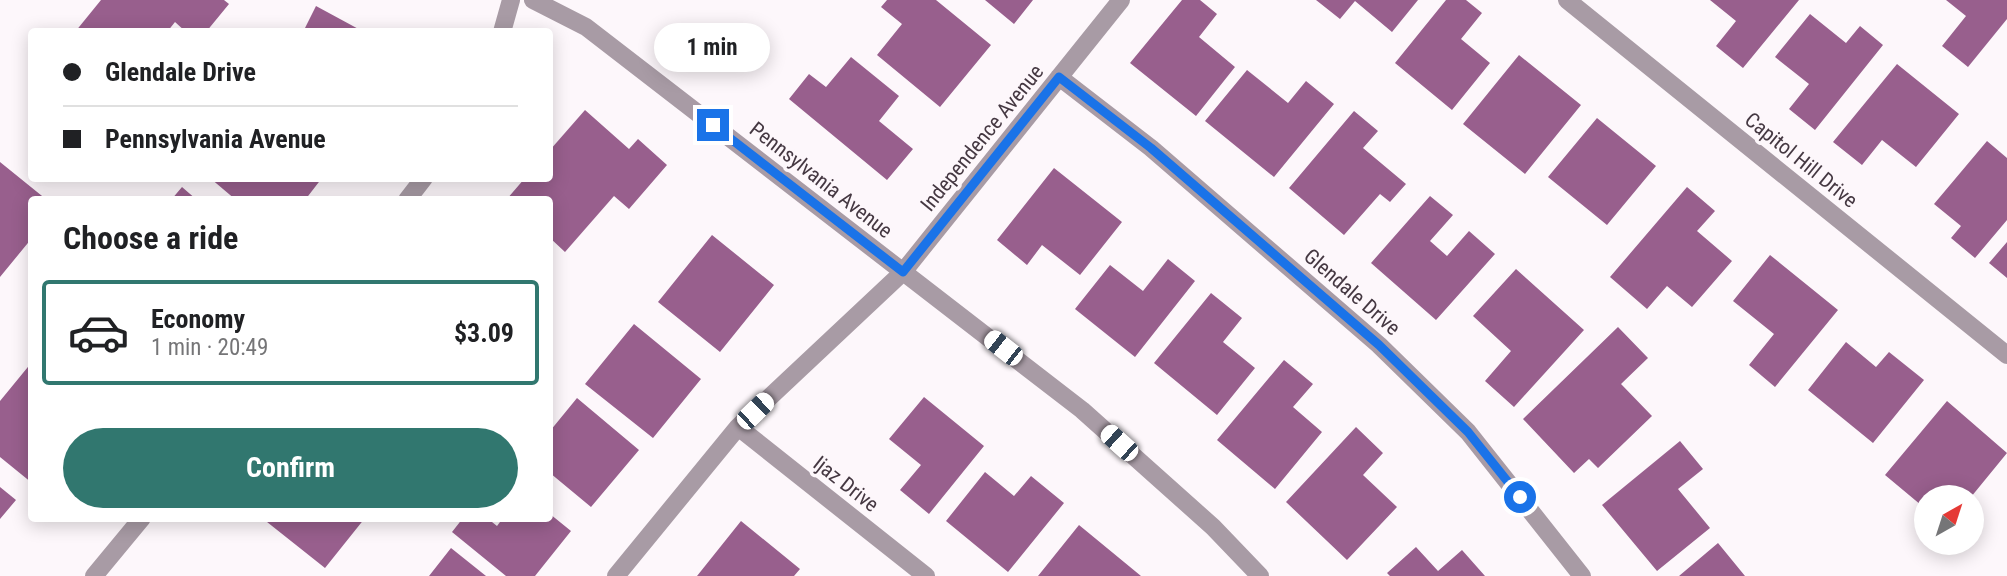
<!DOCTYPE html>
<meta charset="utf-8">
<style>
:root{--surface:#fff;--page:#f6f6f6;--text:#202124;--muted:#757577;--line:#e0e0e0;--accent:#31776f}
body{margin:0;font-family:"Roboto Condensed",sans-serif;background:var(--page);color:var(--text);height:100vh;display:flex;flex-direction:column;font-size:26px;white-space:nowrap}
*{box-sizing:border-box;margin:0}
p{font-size:23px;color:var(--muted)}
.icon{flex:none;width:38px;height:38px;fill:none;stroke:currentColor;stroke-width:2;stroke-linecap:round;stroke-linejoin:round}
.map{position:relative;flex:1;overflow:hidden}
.panel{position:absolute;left:28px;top:196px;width:525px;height:326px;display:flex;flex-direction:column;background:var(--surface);border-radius:7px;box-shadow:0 4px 18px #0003}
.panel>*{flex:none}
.guide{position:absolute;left:28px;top:28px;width:525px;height:154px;border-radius:7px;box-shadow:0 4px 18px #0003;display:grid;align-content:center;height:154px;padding:0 35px;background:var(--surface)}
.needle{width:46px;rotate:39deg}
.tools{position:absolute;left:1914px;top:485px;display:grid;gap:14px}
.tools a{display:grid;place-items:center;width:70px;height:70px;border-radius:50%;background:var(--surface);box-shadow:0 4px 18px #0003;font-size:35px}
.end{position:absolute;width:32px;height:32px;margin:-16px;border:9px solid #1a73e8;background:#fff;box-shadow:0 0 0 4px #fff}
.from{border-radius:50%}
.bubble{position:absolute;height:49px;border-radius:24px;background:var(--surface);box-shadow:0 4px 18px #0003;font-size:23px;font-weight:700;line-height:49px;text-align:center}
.car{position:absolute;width:21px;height:42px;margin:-21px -10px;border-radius:9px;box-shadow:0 0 5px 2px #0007;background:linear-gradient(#fff 24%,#345 0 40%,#fff 0 76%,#345 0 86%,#fff 0)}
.guide b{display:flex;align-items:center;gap:24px;height:66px;font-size:26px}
.guide b+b{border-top:2px solid var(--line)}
.guide i{width:18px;height:18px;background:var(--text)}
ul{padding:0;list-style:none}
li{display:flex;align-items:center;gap:21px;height:105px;margin:0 14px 10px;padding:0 21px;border:4px solid transparent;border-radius:7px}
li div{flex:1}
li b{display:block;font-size:26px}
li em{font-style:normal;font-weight:700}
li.on{border-color:var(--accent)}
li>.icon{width:63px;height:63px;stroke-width:1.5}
h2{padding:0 35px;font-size:32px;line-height:84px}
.cta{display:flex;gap:14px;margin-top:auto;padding:14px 35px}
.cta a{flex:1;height:80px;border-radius:42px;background:var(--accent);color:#fff;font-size:28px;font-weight:700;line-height:80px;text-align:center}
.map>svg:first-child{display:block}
.building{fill:#985f8d}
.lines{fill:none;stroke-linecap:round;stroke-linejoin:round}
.minor{stroke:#a89ba5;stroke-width:18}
.route{stroke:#1a73e8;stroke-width:9}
.labels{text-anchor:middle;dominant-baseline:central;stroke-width:7;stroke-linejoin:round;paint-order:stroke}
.street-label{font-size:21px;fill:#453842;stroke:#fdf7fb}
</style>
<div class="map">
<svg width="2007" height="576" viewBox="0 0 2007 576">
<rect width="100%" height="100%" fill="#fdf7fb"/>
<path class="building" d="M101,0H224L229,4L206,32H186L175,22L167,32H75Z
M887,0H936L991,45L940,107L877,55L902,24L881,7Z
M985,0H1033L1014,24Z
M1182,0H1200L1217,14L1199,37L1235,67L1196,116L1130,63Z
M1316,0H1418L1392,32L1355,1L1340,19Z
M1446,0H1466L1482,13L1461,39L1490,63L1452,110L1395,63Z
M1710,0H1799L1743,68L1716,46L1736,21Z
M1946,0H2007V19L1968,67L1942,46L1966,16Z
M316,6L364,32H303Z
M1810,14L1846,43L1860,26L1883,45L1815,130L1789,109L1809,84L1775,57Z
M1519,55L1581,105L1525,174L1463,124Z
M851,57L899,96L879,121L913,149L887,180L789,99L809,74L826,87Z
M1897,64L1959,114L1916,167L1882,140L1862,165L1833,142Z
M1247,70L1288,103L1306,81L1334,104L1274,177L1205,121Z
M585,110L629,149L638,139L667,165L629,209L614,196L565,252L550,238V200H506L525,178H550V150Z
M1354,111L1378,131L1363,148L1406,184L1390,202L1380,194L1344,235L1289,188Z
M1597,118L1656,166L1607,225L1548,177Z
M1987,141L2007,158V220L1975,258L1951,238L1961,226L1934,204Z
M0,162L47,200H32V238L0,277Z
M1054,168L1122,222L1080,275L1042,245L1027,265L997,240Z
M210,178H322L305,200H236Z
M182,187L197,200H171Z
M1687,187L1715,211L1697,231L1732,261L1692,307L1667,286L1647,309L1610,277Z
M1430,196L1453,215L1430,241L1447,256L1469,231L1495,254L1436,320L1371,263Z
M712,235L774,285L720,352L658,302Z
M2007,242V278L1989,263Z
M1770,255L1838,310L1775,387L1749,365L1774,334L1733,301Z
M1168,259L1195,281L1135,357L1075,309L1110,265L1143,291Z
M1516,269L1584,330L1514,407L1485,381L1511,351L1473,316Z
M1211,293L1242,318L1223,342L1255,368L1217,415L1154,363Z
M634,324L701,379L653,438L585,384Z
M1618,327L1648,358L1621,384L1652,416L1598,468L1589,459L1574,473L1523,419Z
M1846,342L1876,367L1889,352L1924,380L1873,443L1808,390Z
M1284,360L1313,384L1293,407L1322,432L1275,489L1217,440Z
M32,362V483L0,457V401Z
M924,397L984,446L929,514L900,490L921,465L889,439Z
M577,398L639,450L591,507L550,473V431Z
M1947,401L2007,453L1971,497H1927V510L1885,475Z
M1356,427L1383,453L1363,475L1397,507L1347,560L1286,502Z
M1680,441L1703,469L1678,489L1710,528L1657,571L1602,505Z
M985,472L1014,496L1031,476L1064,503L1008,572L946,521Z
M0,487L16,500L0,519Z
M550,514L571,531L535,576H506L452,532L463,518H487L497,526L503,518H550Z
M262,518H365L325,568Z
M741,521L800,569L794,576H697Z
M1079,525L1141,576H1038Z
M1718,543L1745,576H1679Z
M1416,547L1438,571L1462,550L1485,576H1390L1387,573Z
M451,548L486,576H429Z"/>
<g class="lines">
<path class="minor" d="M533,0L586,27L1082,410L1213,527L1260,576
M1567,0L2007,355
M502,32L511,0
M1059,77L1151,148L1379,345L1468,432L1582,576
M407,200L424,178
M738,427L926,576
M94,576L142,518
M616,576L738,427L903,272L1121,0"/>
</g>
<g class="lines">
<path class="route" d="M713,125L903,272L1059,77L1151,148L1379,345L1468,432L1520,497"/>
</g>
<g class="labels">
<g class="street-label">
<text transform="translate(982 138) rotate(-51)">Independence Avenue</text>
<text transform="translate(1801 160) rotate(39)">Capitol Hill Drive</text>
<text transform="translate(821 180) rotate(38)">Pennsylvania Avenue</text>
<text transform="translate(1352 292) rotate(41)">Glendale Drive</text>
<text transform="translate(846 484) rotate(38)">Ijaz Drive</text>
</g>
</g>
</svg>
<div class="tools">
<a><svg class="needle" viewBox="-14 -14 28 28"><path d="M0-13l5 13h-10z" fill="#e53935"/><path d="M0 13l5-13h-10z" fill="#757577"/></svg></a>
</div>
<i class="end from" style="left:1520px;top:497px"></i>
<i class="end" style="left:713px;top:125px"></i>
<div class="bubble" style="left:654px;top:23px;width:116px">1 min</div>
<i class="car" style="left:1003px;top:348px;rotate:308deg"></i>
<i class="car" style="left:755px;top:411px;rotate:46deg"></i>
<i class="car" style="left:1119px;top:443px;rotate:312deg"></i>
<div class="guide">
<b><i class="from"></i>Glendale Drive</b>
<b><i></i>Pennsylvania Avenue</b>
</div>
<section class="panel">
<h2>Choose a ride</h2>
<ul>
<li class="on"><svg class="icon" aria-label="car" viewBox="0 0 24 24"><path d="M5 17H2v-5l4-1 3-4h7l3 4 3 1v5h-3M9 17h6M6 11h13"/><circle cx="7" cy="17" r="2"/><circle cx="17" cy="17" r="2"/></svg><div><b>Economy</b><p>1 min · 20:49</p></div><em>$3.09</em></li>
</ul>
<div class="cta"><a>Confirm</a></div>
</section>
</div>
